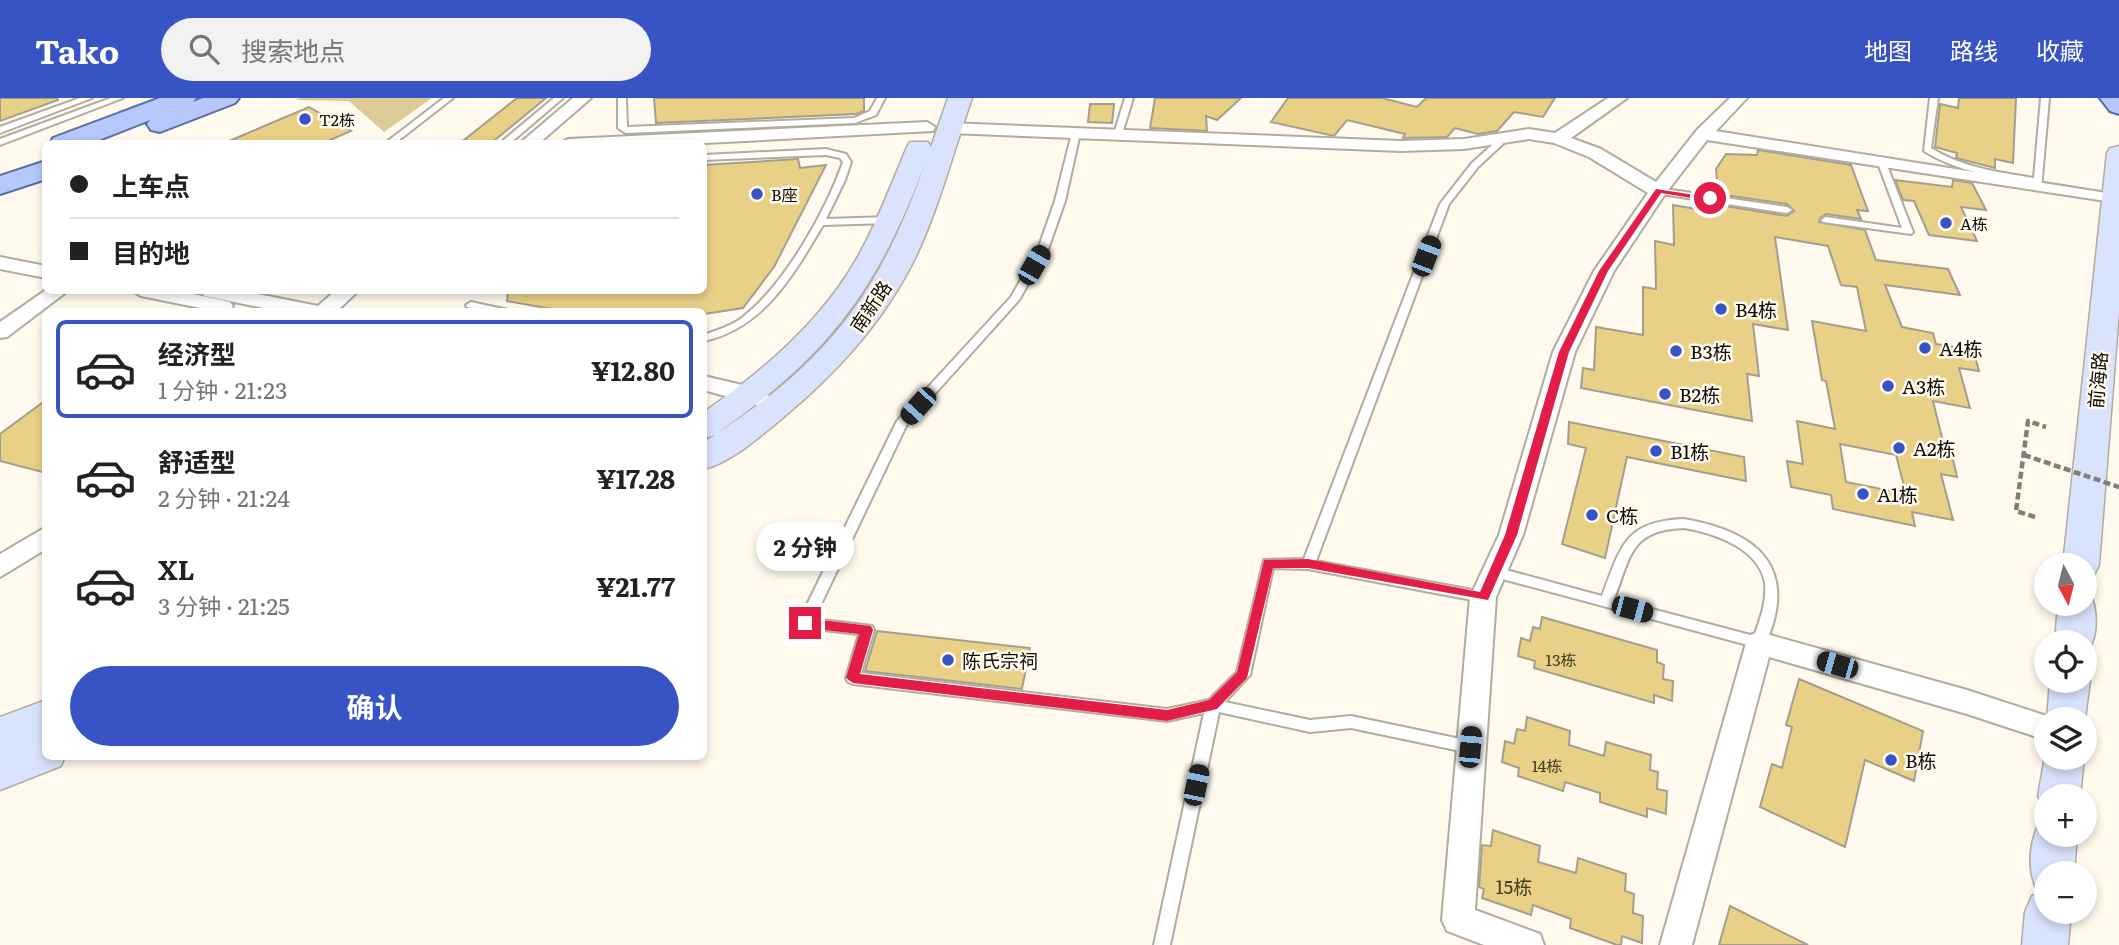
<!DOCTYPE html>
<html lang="zh">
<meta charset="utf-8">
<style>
:root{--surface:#fff;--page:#f2f2f2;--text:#222;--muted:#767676;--line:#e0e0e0;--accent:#3753c4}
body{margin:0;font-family:Literata,"Noto Sans SC",serif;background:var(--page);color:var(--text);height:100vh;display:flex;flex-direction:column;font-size:26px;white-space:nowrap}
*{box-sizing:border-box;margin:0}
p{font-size:23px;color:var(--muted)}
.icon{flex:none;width:38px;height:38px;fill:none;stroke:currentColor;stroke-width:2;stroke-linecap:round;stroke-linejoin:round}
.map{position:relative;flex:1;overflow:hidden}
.panel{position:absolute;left:42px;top:210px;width:665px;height:452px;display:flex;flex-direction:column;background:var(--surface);border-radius:10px;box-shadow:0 4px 10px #0003}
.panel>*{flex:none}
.top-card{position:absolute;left:42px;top:42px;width:665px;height:154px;border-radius:10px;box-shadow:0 4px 10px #0003;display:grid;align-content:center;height:154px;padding:0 28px;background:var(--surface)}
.needle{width:46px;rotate:173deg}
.fabs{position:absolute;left:2034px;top:455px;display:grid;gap:14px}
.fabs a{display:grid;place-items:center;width:63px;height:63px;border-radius:50%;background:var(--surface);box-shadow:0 4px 10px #0003;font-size:35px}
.end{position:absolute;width:32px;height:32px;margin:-16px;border:9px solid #e11d48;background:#fff;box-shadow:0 0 0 4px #fff}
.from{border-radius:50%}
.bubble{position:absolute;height:49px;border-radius:24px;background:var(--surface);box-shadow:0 4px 10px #0003;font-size:23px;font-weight:700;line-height:49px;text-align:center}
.car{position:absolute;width:21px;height:42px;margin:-21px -10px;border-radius:9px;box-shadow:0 0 5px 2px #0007;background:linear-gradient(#222 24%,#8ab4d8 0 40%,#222 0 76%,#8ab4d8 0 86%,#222 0)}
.top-card b{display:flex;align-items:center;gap:24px;height:66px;font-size:26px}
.top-card b+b{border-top:2px solid var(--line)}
.top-card i{width:18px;height:18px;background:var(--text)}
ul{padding:12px 0 0;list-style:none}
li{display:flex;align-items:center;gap:21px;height:98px;margin:0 14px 10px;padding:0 14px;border:4px solid transparent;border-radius:10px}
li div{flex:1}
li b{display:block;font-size:26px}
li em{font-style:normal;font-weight:700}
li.active{border-color:var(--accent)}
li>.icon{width:63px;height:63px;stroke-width:1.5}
.cta{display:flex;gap:14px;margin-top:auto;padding:14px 28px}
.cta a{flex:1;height:80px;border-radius:42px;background:var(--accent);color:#fff;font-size:28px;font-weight:700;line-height:80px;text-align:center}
header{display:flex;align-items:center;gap:42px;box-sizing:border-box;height:98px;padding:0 35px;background:var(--accent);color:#fff}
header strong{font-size:33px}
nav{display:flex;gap:38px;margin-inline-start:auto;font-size:24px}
.search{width:490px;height:63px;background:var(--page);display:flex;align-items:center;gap:18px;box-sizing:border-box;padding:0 24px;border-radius:38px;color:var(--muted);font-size:26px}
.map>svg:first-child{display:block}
.green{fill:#ddcb96}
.building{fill:#e9d087;stroke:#a49e8f;stroke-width:2;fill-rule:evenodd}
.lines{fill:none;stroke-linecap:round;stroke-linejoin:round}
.lane-casing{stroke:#b1ac9d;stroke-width:4}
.street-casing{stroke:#b1ac9d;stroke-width:4}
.secondary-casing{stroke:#b1ac9d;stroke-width:3}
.primary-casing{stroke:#5a6ea4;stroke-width:4}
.path{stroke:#827e75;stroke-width:4.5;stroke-dasharray:7 3.5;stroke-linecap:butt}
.lane{fill:#fff;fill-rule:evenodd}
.street{fill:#fff;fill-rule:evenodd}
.secondary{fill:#dae3fd;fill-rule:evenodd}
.primary{fill:#b5c7fb;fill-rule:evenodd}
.path-bridge{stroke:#827e75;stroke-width:4.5;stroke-dasharray:7 3.5;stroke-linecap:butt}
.route{fill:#e11d48}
.poi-dot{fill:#3753c4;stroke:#fffaed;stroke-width:2.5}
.labels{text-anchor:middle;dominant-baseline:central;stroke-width:5;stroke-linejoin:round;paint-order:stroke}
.far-poi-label{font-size:16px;fill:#0e0c07;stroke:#fffaed;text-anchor:start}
.number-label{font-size:16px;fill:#453d27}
.street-label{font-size:19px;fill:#0e0c07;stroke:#fffaed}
.poi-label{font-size:19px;fill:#0e0c07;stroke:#fffaed;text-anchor:start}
.near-number-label{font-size:19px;fill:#453d27}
</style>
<header>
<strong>Tako</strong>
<div class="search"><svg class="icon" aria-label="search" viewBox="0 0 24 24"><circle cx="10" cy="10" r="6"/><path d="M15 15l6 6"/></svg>搜索地点</div>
<nav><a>地图</a><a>路线</a><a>收藏</a></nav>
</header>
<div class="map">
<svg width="2119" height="847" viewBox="0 0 2119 847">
<rect width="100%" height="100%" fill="#fffaed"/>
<path class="green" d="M301,0H432L384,34L349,3L295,2Z"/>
<path class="building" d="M0,0H57L58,2L0,23Z
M517,0H546L490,46H459Z
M654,0H864V13L856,16L656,25Z
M1155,0H1241L1217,22L1206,18L1207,33L1150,30Z
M1288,0H1382L1417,9L1426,0H1555L1543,19L1514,14L1497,33L1478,36L1455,30L1447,39L1403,40L1405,36L1347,22L1334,38L1271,24Z
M1959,0H2016L2013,65L1995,61V70L1956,60L1957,55L1935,49L1940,6L1958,10Z
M1090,6H1114L1112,25L1088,24Z
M309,9L351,33L321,46H222Z
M1758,52L1851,67L1868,113L1857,112L1861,121L1826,116L1820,120L1819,124L1865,132L1876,162L1948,171L1960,197L1885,187L1902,229L1933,235L1936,246L1973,252L1979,273L1959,270L1970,310L1933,303L1945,352L1951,353L1957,379L1941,376L1953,422L1912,414L1915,428L1833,411L1831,397L1791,389L1787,363L1803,366L1797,323L1835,331L1826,283L1822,282L1812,223L1866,233L1857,189L1841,187L1828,148L1775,139L1788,232L1753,226L1759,278L1747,276L1752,323L1581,290L1583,270L1594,272L1596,229L1643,237V189L1656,191L1655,143L1674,147L1673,107L1720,115L1719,107L1787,118L1794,113L1787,106L1718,96L1716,71L1726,56L1757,57ZM1840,346L1896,357L1906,396L1846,384Z
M798,61L800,70L826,67L774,169L743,210L704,216V214H569L507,203L508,192H704V67Z
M1895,82L1952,89L1953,82L1972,85L1986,112L1961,109L1977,143L1929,137L1914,103L1903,102Z
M46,302V375L0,363V336Z
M1569,324L1744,359L1746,383L1627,359L1605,460L1562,446L1586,350L1568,346Z
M1542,519L1657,552V564L1664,567L1663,581L1673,583L1672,603L1654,597V605L1534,570L1535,563L1518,558L1521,540L1530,543L1533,529L1540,531Z
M877,533L1030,550L1022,591L865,573Z
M1799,581L1923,633L1914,683L1865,662L1845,749L1760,709L1772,666L1782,670L1792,629L1786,627Z
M1527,619L1570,633L1569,647L1604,658L1606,644L1651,657L1650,672L1658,674L1657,691L1667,693L1666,716L1647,710V719L1600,704V695L1565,684L1563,693L1518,678L1519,670L1502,664L1505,643L1514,646L1517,631L1525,633Z
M1493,732L1540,748L1538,764L1576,775L1578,760L1626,776L1625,793L1634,796L1633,815L1643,818L1642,845L1622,838L1621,847H1617L1570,830L1571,821L1533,807L1531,817L1482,800L1484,791L1479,789L1482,747L1491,748Z
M1730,808L1808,847H1719Z"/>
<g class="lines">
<g class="lane-casing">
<path id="lane" d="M80,0H92L0,35V29Z
M111,0H123L0,47V41Z
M444,0H453L394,46H384Z
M554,0H563L509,46H499Z
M618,0H626L627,29L854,20L870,13L877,0H885L876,17L855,25L626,35L618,30Z
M1125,0H1133L1122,36L1118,39L1114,36Z
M1930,0H1938L1931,50C1963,70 1998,74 2034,80L2041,0H2049L2041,91H2035L2034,85C1995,79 1958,74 1924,53Z
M1076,32L1080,35L1065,103L1048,151L1019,202L906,328L814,521L872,528L874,532L861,575L1167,611L1209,602L1237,574L1264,462L1304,461L1440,106L1472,65L1500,40L1507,42L1478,69L1449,106L1316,463L1483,494L1488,495L1489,499L1488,503L1483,504L1308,471L1273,470L1250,577L1225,604L1310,622L1351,618L1470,643L1475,645L1477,649L1475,653L1470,655L1351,630L1310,634L1219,614L1170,847H1154L1204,615L1167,623L853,586L848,584L846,580L859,536L805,530L800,529L798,525L897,323L1011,199L1038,151L1055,103L1072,35Z
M826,51L846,56L851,64L845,82L826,121L889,119L894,122L889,125L823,127C794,176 764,230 704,243V237C717,232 732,228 743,219C785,186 826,113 843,64L840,60L826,57L704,62V57Z
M1882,62L1886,65L1913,134L1911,136L1823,124L1821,122L1826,119L1902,130L1878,65Z
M1658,90L1787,109L1792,112L1787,115L1655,95L1653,93Z
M471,204L508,212L509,214H487L467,209L466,207Z
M1684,421C1760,434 1800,471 1764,549L1759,550L1495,479L1490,477L1489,474L1490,471L1495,469L1602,498C1621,448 1625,423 1684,421ZM1684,430C1714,435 1759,450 1765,485C1767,503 1760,522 1754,538L1614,501C1631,458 1630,432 1684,430Z"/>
</g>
<g class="street-casing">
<path id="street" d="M573,0H591L538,46H519Z
M1608,0H1627L1571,40L1601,51L1656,84L1697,32L1730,0H1747L1716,33L2113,96L2119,97V105L1707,42L1665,96L1614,173L1575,254L1523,437L1496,499L1475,812L1540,836L1544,847H1484L1447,833L1442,822L1470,499L1499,437L1553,254L1594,173L1648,95L1589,59L1554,45L1529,41L1464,51L1401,53L949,35L941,30L949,25L1401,43L1464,41L1529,31L1555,35Z
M927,24L935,29L933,33L686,46H560L568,41Z
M0,159L46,168V180L0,171Z
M46,192H69L7,239L0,240V224Z
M131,192H175L230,204L233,208L230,212L220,214L141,198Z
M195,192H238L318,208L336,192H359L336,214H283L205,198Z
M704,278L759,291L774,302L771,307L763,309L704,292Z
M46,429V451L0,479V456Z
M1759,534L1967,592L2056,621H2046V642L1967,616L1769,559L1692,847H1660L1746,545L1750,537Z"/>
</g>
<g class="secondary-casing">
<path id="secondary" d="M948,0H972C954,52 940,106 917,156C885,223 836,276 779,323C758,340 730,365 704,371V344L715,337L704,340V314C766,271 825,220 861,153C879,120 892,84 907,49L910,44H928L931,49ZM926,63C881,192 831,261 716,336C830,256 877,193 926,63Z
M2119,48V213L2099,467L2094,477L2084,480V467H2063L2107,55L2110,50Z
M2084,494L2090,496C2098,511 2099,545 2084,556V544H2055L2058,506H2084Z
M2084,572L2090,583L2084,627V621H2047L2050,583H2084Z
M46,602V637L40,639L46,637V658H65L61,668L0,692V655L9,651L0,655V619Z
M2046,653V660H2084L2080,698H2046V712L2038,698Z
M2046,721V737H2077L2074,775H2046V814H2071L2068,847H2022L2025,814L2032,798L2045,793L2036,790C2027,768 2030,744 2040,723Z"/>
</g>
<g class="primary-casing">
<path id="primary" d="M160,0H196L193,4L203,0H239L235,5L160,34L151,32L147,26L150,22L89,46H50L53,40Z
M2100,0H2119V16L2110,13Z
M46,63V81L0,96V78Z"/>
</g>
<path class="path" d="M2035,419L2016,413L2028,323L2046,329"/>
<use href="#lane" class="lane"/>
<use href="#street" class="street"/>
<use href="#secondary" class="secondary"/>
<use href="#primary" class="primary"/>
<path class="path-bridge" d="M2024,357L2119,389"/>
</g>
<path class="route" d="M1656,91L1714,100L1710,103L1661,95L1608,173L1569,254L1517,437L1488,502L1308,470H1273L1247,580L1217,611L1167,623L853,585L846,580L859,536L805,530L799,525L805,520L871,528L873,532L860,576L1167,612L1209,602L1237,574L1264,462L1308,461L1480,494L1505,437L1559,254L1599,173Z"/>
<g class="poi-dot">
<circle cx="305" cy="21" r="7"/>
<circle cx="757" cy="96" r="7"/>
<circle cx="1946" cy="125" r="7"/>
<circle cx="1721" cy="211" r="7"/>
<circle cx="1925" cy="250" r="7"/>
<circle cx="1676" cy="253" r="7"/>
<circle cx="1888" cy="288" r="7"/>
<circle cx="1665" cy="296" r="7"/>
<circle cx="1899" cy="350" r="7"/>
<circle cx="1656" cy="353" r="7"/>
<circle cx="1863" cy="396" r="7"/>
<circle cx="1592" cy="417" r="7"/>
<circle cx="948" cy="562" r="7"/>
<circle cx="1891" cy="662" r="7"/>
</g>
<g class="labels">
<g class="far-poi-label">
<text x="319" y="21">T2栋</text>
<text x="771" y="96">B座</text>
<text x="1960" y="125">A栋</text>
</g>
<g class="number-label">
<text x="1561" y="561">13栋</text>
<text x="1547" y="667">14栋</text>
</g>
<g class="street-label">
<text transform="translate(870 208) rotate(-56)">南新路</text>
<text transform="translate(2097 282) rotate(-85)">前海路</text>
</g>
<g class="poi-label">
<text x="1735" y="211">B4栋</text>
<text x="1939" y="250">A4栋</text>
<text x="1690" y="253">B3栋</text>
<text x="1902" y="288">A3栋</text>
<text x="1679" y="296">B2栋</text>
<text x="1913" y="350">A2栋</text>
<text x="1670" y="353">B1栋</text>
<text x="1877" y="396">A1栋</text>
<text x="1606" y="417">C栋</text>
<text x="962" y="562">陈氏宗祠</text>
<text x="1905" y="662">B栋</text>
</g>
<g class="near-number-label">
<text x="1514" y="788">15栋</text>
</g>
</g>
</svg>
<div class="fabs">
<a><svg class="needle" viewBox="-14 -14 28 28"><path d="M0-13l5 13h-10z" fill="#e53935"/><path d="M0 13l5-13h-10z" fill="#767676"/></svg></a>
<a><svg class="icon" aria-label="locate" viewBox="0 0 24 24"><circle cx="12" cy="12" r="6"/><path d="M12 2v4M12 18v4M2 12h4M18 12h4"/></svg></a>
<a><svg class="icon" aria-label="layers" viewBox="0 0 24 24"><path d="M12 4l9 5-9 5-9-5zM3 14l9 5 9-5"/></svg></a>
<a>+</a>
<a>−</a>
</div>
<i class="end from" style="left:1710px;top:100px"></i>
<i class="end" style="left:805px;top:525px"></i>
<div class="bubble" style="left:756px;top:424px;width:98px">2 分钟</div>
<i class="car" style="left:1426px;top:158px;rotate:21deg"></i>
<i class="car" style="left:1034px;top:167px;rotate:30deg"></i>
<i class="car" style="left:918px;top:308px;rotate:222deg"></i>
<i class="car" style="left:1632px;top:511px;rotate:105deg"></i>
<i class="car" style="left:1837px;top:567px;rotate:286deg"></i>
<i class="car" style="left:1470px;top:649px;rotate:5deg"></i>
<i class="car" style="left:1196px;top:687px;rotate:12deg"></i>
<div class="top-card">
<b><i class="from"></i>上车点</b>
<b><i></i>目的地</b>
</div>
<section class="panel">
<ul>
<li class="active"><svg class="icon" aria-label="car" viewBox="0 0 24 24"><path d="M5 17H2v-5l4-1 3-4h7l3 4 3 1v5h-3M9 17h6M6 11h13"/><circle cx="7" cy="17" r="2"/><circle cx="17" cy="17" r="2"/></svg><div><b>经济型</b><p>1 分钟 · 21:23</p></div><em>¥12.80</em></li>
<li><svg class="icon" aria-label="car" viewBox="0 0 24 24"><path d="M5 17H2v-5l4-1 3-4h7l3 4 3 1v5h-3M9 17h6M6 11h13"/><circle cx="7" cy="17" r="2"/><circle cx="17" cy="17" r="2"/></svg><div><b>舒适型</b><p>2 分钟 · 21:24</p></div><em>¥17.28</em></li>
<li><svg class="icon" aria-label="car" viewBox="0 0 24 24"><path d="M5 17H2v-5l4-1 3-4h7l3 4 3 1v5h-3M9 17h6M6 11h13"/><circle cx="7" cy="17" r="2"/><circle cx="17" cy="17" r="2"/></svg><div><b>XL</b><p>3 分钟 · 21:25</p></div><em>¥21.77</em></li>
</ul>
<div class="cta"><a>确认</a></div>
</section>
</div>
